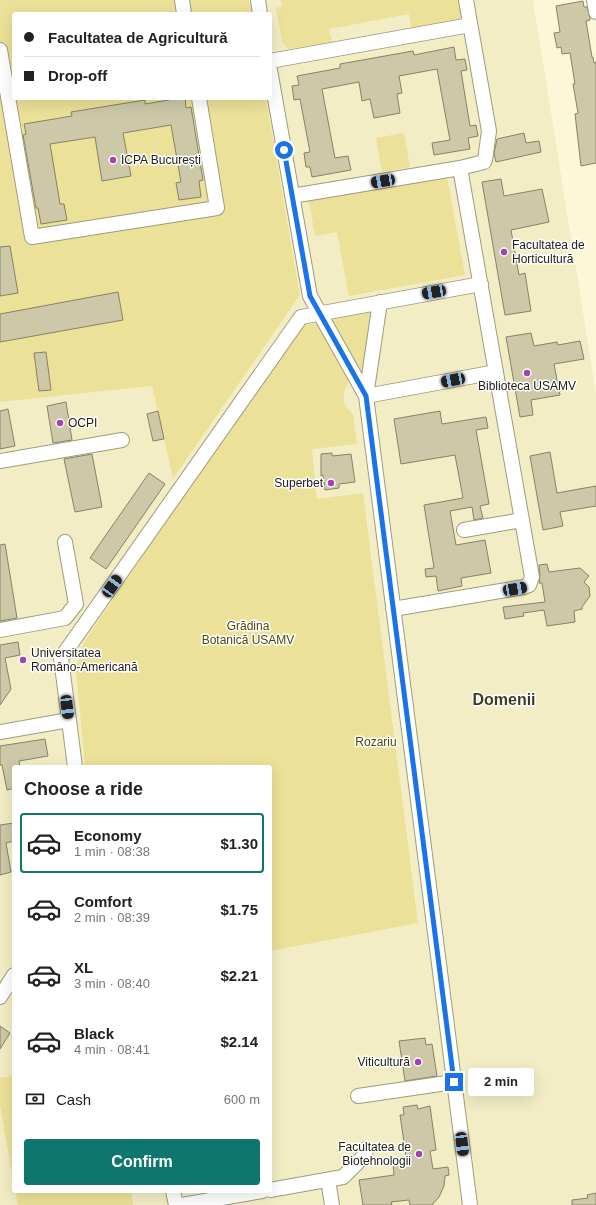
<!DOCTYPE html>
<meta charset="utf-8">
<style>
:root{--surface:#fff;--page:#f6f6f6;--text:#222;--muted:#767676;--line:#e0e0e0;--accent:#0f766e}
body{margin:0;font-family:Arial,sans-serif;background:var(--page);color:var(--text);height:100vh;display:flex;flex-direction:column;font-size:15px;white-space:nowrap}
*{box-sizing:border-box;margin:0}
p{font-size:13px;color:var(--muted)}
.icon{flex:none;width:22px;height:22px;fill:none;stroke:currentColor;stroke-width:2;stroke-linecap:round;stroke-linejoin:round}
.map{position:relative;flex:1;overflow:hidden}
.side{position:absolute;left:12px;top:765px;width:260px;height:428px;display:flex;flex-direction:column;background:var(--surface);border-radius:4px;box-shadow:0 4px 16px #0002}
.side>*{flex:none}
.hud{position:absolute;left:12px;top:12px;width:260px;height:88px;border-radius:4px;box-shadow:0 4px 16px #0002;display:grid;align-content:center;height:88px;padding:0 12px;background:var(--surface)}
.end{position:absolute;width:18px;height:18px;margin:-9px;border:5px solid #1a73e8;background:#fff;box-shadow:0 0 0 2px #fff}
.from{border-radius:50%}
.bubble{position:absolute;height:28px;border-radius:4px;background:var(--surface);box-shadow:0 4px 16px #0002;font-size:13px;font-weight:600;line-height:28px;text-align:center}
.car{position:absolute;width:12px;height:24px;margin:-12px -6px;border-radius:5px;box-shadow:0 0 3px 1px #0007;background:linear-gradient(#222 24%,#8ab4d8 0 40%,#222 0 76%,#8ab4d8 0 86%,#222 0)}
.hud b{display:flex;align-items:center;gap:14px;height:38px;font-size:15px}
.hud b+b{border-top:1px solid var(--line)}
.hud i{width:10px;height:10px;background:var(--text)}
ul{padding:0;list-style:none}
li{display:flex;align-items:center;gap:12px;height:60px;margin:0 8px 6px;padding:0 4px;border:2px solid transparent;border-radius:4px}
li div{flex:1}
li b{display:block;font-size:15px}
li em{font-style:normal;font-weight:600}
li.on{border-color:var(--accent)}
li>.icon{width:36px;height:36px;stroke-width:1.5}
h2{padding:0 12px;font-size:18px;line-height:48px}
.pay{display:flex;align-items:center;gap:10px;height:44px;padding:0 12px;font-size:15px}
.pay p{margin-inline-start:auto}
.cta{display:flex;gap:8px;margin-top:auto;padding:8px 12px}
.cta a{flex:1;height:46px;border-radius:4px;background:var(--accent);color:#fff;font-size:16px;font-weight:600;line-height:46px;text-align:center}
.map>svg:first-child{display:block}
.built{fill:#f2edc5;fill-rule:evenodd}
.green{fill:#ebe198}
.building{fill:#ccc8a8;stroke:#868265}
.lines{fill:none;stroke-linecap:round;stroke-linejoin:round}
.minor-casing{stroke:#9f9b7d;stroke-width:16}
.minor{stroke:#fff;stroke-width:14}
.route{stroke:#1a73e8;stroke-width:5}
.poi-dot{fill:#a444ab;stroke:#fff;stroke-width:1.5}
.labels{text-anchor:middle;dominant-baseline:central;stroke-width:3;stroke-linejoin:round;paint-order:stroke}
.poi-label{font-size:12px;fill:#232116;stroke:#fff;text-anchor:start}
.park-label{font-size:12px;fill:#504709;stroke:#fff}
.district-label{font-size:16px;font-weight:bold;fill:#403c21;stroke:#fff}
</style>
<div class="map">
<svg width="596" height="1205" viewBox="0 0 596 1205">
<rect width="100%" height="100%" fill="#fcf8d7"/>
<path class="built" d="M249,0H533L596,394V1205H0V402L152,386L173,479L300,295L266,98H270V14H252ZM14,767H270V1191H14Z"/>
<path class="green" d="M0,0H249L252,14H14V98H266L300,295L173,479L152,386L0,402Z
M281,0H461L465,20L412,30L409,14L329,29L332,42L288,49L282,42L276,8L282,6Z
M404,133L410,167L382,172L376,138Z
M447,177L465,275L349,296L337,232L315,236L309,201Z
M365,311L370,312L372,315L365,368L357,370L331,319Z
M315,323L319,325L349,381L344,392V403L346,407L353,414L357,444L312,449L317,499L363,493L418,923L270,951V767H223L222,764L204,767H85L76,670L80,652L84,642L299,326L301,325Z
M14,1076V1185L0,1106V1078Z
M15,1191H131L133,1205H18Z"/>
<path class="building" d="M583,1L584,7H587L590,18V20L586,21L592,57H593L594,63L596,62V163L581,166L575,114L578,113L573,84H575L570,53L562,54L561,47L557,48L554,33L560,32L556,6Z
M454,47L456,60L465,59L467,70L461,71L470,126L476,125L478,136L468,138L470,149L434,155L432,143L450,140L437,69L399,76L402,93L397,94L400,113L374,118L370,99L362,101L359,82L322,89L335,158L348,156L351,170L312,177L310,167H306L304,153L310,152L300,99L294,100L292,86L299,85L297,76L340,68V64L413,51L414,55Z
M180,98H185L186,108L191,107L203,180L199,181L201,197L179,200L176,183L181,182L171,125L123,133L131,176L102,181L95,137L50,144L60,204H64L67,220L41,224L38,208H36L23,135L26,134L24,124L72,116L71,112L145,100V104Z
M524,133L526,143L539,141L541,152L496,162L494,154L497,139Z
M501,179L504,196L542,189L549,222L511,230L519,275L525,273L531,311L505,315L482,182Z
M10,246L18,293L0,296V247Z
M118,292L123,320L0,342V314Z
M531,333L534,346L557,342L558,345L580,341L584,359L554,364L560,395L531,400L533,415L520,417L506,337Z
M46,352L51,390L39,391L34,353Z
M66,402L72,440L53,443L47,406Z
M8,409L15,446L0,449V411Z
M158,411L164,439L153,441L147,414Z
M440,411L442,424L486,417L488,428L476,430L489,504L480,506L483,518L474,520L472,507L450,511L456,545L485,540L491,573L461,578L462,586L438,591L436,576L426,577L425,569L434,568L424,505L463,498L455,455L401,464L394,419Z
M550,452L557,493L596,486V506L560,512L563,526L543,530L530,456Z
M332,453V456L351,454L355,482L339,484V488L325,490L323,475L321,476V454Z
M92,454L102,507L75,512L64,459Z
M149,473L165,484L106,569L90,558Z
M5,544L17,618L0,621V545Z
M547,564L549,572L580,568L589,576L584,582L589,587L590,596L582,607V609L574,611L575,622L547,626L544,610L523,613L524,616L505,619L503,607L545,602L542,583H539L540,576L539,565Z
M18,642L20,655L5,658L11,689L0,705V645Z
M45,739L48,756L19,761L20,767H14V788L7,790L2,765H0V746Z
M14,823V841L6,843L11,872L0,875V825Z
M0,1026L10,1033L0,1049Z
M425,1038L426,1045L432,1044L437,1076L405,1081L399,1041Z
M417,1105L418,1109L430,1106L436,1150L430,1151L433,1169L448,1167L449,1175L445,1176L444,1186L439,1197L432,1205H410L409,1200L391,1202L392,1205H363L359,1180L394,1175L393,1164L407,1163L400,1115H404L403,1107Z
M596,1193V1205H572V1200L588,1198L587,1195Z"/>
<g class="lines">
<g class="minor-casing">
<path id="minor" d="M182,0L184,14
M258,0L260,14
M594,0L596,12
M0,50L32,237L217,208L199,98
M270,61L470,25
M270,70L310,296L366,396L380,302
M292,196L460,168L484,162L485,160L489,131L466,0
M0,461L122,440
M464,530L522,520
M393,609L524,587L529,585L532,577L460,168
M0,630L65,618L76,604L65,542
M0,732L69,720
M75,767L61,658L301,317L481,284
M0,997L14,975
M358,1096L454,1082
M328,1180L332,1205
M270,1190L343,1177L365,1155L366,1149
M173,1191L176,1205
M182,1205L262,1191
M470,1205L366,396L496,372"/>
</g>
<use href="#minor" class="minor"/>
</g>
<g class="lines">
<path class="route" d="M284,150L310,296L366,396L454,1082"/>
</g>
<g class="poi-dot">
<circle cx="113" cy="160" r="4"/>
<circle cx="504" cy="252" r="4"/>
<circle cx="527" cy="373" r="4"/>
<circle cx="60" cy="423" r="4"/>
<circle cx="331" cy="483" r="4"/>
<circle cx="23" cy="660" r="4"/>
<circle cx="418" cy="1062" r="4"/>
<circle cx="419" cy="1154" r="4"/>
</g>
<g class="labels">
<g class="poi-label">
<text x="121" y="160">ICPA București</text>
<text x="512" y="245">Facultatea de<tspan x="512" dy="14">Horticultură</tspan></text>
<text x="527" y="386" text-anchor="middle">Biblioteca USAMV</text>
<text x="68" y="423">OCPI</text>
<text x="323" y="483" text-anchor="end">Superbet</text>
<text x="31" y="653">Universitatea<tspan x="31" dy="14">Româno-Americană</tspan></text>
<text x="410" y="1062" text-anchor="end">Viticultură</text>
<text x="411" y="1147" text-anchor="end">Facultatea de<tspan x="411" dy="14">Biotehnologii</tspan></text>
</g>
<g class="park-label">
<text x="248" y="626">Grădina<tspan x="248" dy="14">Botanică USAMV</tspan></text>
<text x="376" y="742">Rozariu</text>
</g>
<g class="district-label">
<text x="504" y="699">Domenii</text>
</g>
</g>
</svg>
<i class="end from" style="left:284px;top:150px"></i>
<i class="end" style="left:454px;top:1082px"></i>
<div class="bubble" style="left:468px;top:1068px;width:66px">2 min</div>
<i class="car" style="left:383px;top:181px;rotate:260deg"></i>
<i class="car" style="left:434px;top:292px;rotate:260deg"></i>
<i class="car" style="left:453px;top:380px;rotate:259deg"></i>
<i class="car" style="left:112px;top:586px;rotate:35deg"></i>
<i class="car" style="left:515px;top:589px;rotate:80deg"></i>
<i class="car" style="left:67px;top:707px;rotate:173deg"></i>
<i class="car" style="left:462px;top:1144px;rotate:173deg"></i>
<div class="hud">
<b><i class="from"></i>Facultatea de Agricultură</b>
<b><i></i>Drop-off</b>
</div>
<section class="side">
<h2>Choose a ride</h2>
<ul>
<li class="on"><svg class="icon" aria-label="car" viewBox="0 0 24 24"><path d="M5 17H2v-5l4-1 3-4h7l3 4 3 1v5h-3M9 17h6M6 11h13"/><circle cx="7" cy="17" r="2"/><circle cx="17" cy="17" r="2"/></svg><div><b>Economy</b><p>1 min · 08:38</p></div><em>$1.30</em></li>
<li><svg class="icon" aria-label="car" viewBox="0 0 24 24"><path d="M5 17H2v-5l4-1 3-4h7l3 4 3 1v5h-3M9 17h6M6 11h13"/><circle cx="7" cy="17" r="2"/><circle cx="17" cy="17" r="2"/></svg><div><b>Comfort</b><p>2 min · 08:39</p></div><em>$1.75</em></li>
<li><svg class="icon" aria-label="car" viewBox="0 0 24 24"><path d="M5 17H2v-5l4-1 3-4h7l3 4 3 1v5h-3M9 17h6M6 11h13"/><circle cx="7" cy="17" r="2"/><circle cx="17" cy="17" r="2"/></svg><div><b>XL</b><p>3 min · 08:40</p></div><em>$2.21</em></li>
<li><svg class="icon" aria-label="car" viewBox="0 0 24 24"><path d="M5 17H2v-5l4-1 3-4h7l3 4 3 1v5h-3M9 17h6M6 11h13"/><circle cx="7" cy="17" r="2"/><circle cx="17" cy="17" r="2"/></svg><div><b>Black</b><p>4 min · 08:41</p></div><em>$2.14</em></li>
</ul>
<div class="pay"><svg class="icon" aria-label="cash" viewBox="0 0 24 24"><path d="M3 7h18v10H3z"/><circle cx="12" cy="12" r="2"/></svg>Cash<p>600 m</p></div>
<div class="cta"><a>Confirm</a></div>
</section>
</div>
